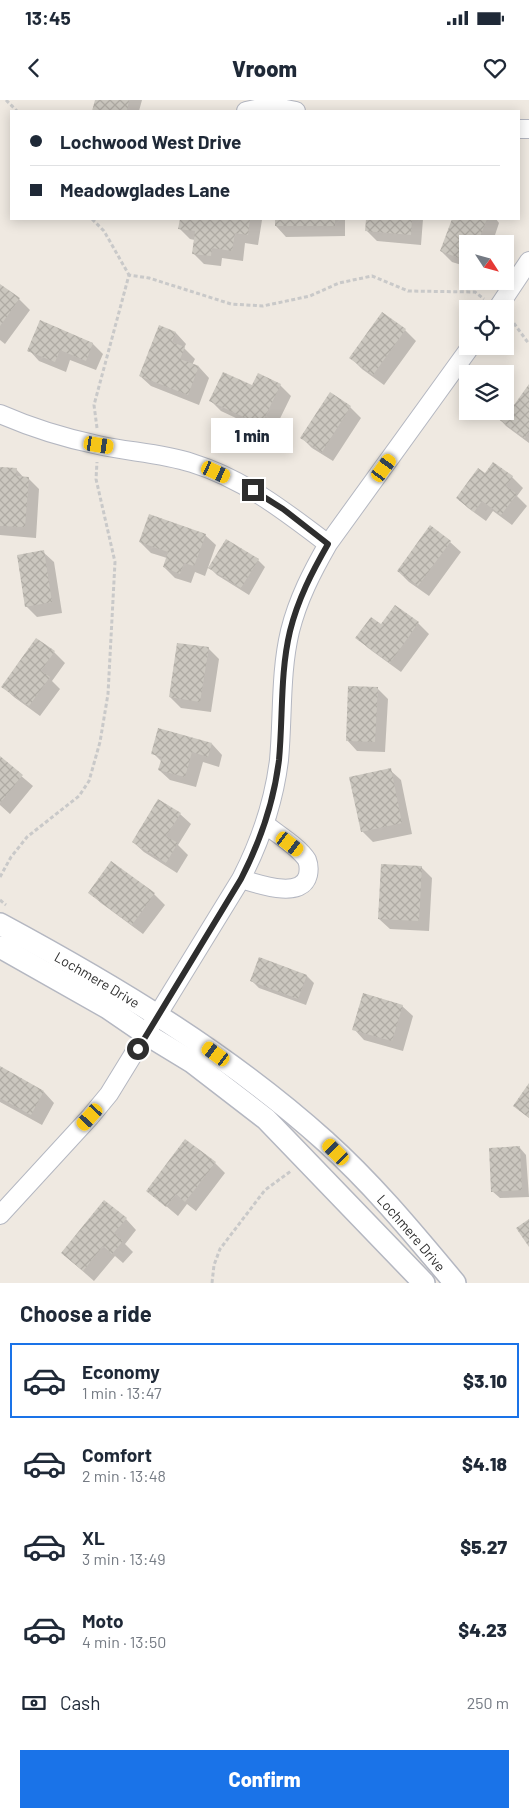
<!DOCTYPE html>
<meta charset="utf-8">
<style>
:root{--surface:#fff;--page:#f2f2f3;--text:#1f2937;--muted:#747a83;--line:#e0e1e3;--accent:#1a73e8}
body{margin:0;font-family:Barlow,sans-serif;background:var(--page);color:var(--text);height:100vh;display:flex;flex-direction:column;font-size:19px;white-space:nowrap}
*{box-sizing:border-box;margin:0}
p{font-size:16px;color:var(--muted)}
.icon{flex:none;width:28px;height:28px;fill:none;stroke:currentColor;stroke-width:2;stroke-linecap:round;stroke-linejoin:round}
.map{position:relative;height:1183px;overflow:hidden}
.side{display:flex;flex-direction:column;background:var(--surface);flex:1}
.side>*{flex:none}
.hud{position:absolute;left:10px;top:10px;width:510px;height:110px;border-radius:0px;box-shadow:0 2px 12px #0003;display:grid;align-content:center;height:110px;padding:0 20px;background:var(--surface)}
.needle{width:32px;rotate:126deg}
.fabs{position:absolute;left:459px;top:135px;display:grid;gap:10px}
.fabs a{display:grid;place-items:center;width:55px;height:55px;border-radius:0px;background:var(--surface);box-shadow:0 2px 12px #0003;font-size:25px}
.end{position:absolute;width:22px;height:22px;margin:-11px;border:6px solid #2e2e2e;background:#fff;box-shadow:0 0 0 2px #fff}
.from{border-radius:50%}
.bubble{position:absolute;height:35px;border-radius:0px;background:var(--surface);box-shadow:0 2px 12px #0003;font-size:16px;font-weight:800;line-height:35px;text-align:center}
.car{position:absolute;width:15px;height:30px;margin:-15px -8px;border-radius:6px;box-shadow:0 0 4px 1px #0007;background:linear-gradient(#f5c518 24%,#345 0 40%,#f5c518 0 76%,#345 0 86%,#f5c518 0)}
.hud b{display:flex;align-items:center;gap:18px;height:48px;font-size:19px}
.hud b+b{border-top:1px solid var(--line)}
.hud i{width:12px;height:12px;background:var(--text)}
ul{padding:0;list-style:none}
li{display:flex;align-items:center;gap:15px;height:75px;margin:0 10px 8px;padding:0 10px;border:2px solid transparent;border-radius:0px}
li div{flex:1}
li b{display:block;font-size:19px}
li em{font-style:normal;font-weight:800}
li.selected{border-color:var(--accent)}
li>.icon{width:45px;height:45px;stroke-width:1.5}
h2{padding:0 20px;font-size:22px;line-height:60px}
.pay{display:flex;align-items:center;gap:12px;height:55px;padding:0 20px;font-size:19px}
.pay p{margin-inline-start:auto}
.action{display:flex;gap:10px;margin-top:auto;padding:10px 20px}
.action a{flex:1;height:58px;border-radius:0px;background:var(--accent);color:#fff;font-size:20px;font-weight:800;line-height:58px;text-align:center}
.status{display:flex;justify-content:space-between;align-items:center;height:35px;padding:0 25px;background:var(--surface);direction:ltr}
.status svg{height:14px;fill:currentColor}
header{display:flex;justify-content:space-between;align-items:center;height:65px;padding:0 20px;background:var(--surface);font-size:22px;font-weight:800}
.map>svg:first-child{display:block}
.shadow{fill:#0003}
.building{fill:url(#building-cross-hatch)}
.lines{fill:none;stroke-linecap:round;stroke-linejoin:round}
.minor-casing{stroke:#b4b7c1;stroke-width:20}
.tertiary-casing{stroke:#b4b7c1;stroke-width:24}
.path{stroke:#c9c9c9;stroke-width:3;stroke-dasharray:4 2.5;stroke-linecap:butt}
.minor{stroke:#fff;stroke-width:18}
.tertiary{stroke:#fff;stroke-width:21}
.route{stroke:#2e2e2e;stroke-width:6}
.labels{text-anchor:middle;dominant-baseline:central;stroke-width:4;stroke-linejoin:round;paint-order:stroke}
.street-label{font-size:14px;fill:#2e2e2e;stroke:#fff}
</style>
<div class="status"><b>13:45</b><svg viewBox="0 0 49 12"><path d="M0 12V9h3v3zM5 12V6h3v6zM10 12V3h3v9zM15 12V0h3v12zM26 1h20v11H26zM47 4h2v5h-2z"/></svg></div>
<header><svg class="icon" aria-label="back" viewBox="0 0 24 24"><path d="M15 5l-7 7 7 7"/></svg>Vroom<svg class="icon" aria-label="heart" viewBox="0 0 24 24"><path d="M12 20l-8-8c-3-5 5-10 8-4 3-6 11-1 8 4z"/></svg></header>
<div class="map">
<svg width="529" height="1183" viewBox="0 0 529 1183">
<defs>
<pattern id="building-cross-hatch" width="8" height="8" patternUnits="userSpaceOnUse" patternTransform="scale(1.25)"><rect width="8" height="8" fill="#cbc7bf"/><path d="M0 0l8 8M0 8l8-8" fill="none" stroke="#afaba4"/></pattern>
</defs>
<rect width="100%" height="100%" fill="#efe9e1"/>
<path class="shadow" d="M96,0H142L139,11H93Z
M181,119H261L262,120L258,145L245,143L243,161L222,158L221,166L204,164L193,153L195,140L190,139L179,128Z
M276,119H345V136L286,137L276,126Z
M367,119H423L421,145L377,141L366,130Z
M453,119H496L499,123L492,144H468V167L452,162L441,151Z
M0,185L19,199L30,210L5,244L0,240Z
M159,227L176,233L186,244L184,248L195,259L192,265L199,267L209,278L199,305L151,286L140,276Z
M405,230L416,241L384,285L362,269L351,258Z
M93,244L103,254L96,270L70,260L66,272L39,261L29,250Z
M280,285L291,296L272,335L221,311L211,301L253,287Z
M529,287V343L506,326L496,315L505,311L506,301L514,307Z
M330,294L350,307L361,318L333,361L312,348L301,337Z
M0,368L16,369L24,378H28L39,389L36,438L0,435Z
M485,375L512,377L523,388L517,396L527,406L512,425L493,411L486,421L468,408L457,398Z
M205,435L216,445L205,476L195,472L191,483L175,478L164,467L167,458L151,453L140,442Z
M226,441L258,460L265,467L249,495L217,475L210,468Z
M450,442L461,452L429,496L409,482L398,471Z
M43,452L54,462L62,513L37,517L26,506Z
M396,507L418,523L429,534L401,572L368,548L357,538L382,526Z
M208,548L219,559L211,612L181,608L170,597Z
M54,552L65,563L52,581L60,589L40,616L14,597L3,587Z
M377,588L388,599L385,652L357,651L347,640Z
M212,644L222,655L219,667L203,662L196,687L170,680L159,670L162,662L153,653Z
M0,658L33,686L10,714L0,705Z
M390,670L401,680L412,734L373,742L362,731Z
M180,714L191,724L178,745L188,755L177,773L144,752L133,742Z
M112,763L154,794L165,805L143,834L101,803L90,793Z
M421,767L432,778L429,831L390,829L379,819Z
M260,858L307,876L314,883L306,905L259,888L251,880Z
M402,906L413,916L403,951L364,940L354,929Z
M0,968L44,992L54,1003L42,1025L0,1002Z
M519,1047L526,1055L529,1097L500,1098L492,1091Z
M215,1063L225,1073L196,1111L187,1104L178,1116L148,1091Z
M126,1119L136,1130L125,1144L133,1152L123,1163L115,1156L94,1181L62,1153Z"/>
<path class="building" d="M95,0H129L127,11H92Z
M180,119H250L248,135L235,133L232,151L212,148L211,156L192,154L195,131L178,129Z
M275,119H335V126H275Z
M366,119H412L411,135L365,131Z
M452,119H487L479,139L473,137L471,144H468V152L464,160L440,151Z
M0,184L20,198L0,226Z
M382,212L406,229L373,275L349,258Z
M40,220L93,243L86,261L60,250L55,262L27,251Z
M159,225L176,232L172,242L185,247L180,259L199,266L188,295L139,276Z
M223,272L252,285L258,273L281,284L261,325L209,301Z
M529,284V332L525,338L494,316L497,311H505L506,299L514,305Z
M330,292L351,306L322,352L300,338Z
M493,362L513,376L506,386L517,394L501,415L482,401L474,412L456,398L478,368L485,373Z
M0,367L17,368L16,376L29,377L25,427L0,426Z
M149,414L206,434L194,466L184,463L180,474L163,467L168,452L139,442Z
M430,425L451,441L418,486L397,471Z
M226,439L259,459L241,488L208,468Z
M44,450L52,502L25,507L17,455Z
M395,505L419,522L390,563L355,538L371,517L381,524Z
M36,538L55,551L41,571L50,577L29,606L1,587Z
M177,543L209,547L200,602L169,597Z
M348,586L378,587L375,642L346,641Z
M158,628L212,643L208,657L192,652L185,677L158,670L162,657L151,654Z
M0,656L23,675L0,703Z
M391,668L402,723L361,732L349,677Z
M158,699L181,713L166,736L178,743L166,763L132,742Z
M111,761L155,793L132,825L88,793Z
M381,764L422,766L419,821L378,819Z
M259,857L307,875L298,899L250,881Z
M363,893L403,905L392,941L352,930Z
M0,966L44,991L31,1015L0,998Z
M529,983V1018L513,1006Z
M185,1039L216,1062L185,1102L176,1094L166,1107L146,1091Z
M520,1046L522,1090L491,1092L489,1048Z
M104,1100L127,1118L114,1133L123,1141L112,1154L103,1146L83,1171L61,1153Z
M529,1119V1147L516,1128Z"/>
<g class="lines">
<g class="minor-casing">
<path id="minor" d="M246,11L270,6L296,11
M519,29H529
M497,209L529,161
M0,314C32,328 64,338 98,345C129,352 161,353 192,363C244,379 286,412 328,444
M241,779C258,784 302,800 308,775C309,770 309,765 307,760C299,747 277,734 265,724
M0,1115L90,1017L109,994L241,779C260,742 274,701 279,660C283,617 280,573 290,531C298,499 312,472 328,444L471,246"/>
</g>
<g class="tertiary-casing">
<g id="tertiary">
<path id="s1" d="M0,824C115,886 227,953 325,1041C373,1084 414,1134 455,1183"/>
<path d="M0,847L108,908L146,934L192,962L266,1019L424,1183"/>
</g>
</g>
<path class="path" d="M6,0L17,11
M92,119L104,131L129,175
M510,218L529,244
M97,328L94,305L129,175L149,178L231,204L263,206L310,196L339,183L372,176L408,191L475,192L484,199
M0,777L11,757L27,737L79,696L89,681L100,642L108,594L115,462L96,379L97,362
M0,800L6,805
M212,1183L214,1165L220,1149L265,1090L291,1071"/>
<use href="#minor" class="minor"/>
<use href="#tertiary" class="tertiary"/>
</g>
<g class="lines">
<path class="route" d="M138,949L241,779C260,742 274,701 279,660C283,617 280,573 290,531C298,499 312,472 328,444L283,409L253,390"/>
</g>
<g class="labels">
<g class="street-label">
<text stroke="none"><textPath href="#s1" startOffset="112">Lochmere Drive</textPath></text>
<text stroke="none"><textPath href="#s1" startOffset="518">Lochmere Drive</textPath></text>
</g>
</g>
</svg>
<div class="fabs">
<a><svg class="needle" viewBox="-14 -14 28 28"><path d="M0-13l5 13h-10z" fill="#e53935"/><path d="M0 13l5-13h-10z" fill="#747a83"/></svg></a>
<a><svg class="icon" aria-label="locate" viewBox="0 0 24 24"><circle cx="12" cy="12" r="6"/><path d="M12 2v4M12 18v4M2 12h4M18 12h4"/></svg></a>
<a><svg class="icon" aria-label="layers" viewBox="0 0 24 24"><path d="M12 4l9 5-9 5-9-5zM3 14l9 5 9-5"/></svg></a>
</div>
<i class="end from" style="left:138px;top:949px"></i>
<i class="end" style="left:253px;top:390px"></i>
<div class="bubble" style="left:211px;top:318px;width:82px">1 min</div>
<i class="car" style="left:99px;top:345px;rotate:99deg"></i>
<i class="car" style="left:384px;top:368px;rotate:36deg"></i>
<i class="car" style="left:216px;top:372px;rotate:115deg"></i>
<i class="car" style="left:290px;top:744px;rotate:127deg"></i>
<i class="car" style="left:216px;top:954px;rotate:306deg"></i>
<i class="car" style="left:90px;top:1017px;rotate:222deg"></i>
<i class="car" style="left:336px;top:1052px;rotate:315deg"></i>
<div class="hud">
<b><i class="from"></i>Lochwood West Drive</b>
<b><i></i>Meadowglades Lane</b>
</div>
</div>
<section class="side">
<h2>Choose a ride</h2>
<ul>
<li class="selected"><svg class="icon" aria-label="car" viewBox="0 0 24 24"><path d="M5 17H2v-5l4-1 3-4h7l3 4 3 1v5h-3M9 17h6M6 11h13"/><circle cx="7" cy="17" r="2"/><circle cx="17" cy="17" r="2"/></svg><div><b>Economy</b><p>1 min · 13:47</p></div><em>$3.10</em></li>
<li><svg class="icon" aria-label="car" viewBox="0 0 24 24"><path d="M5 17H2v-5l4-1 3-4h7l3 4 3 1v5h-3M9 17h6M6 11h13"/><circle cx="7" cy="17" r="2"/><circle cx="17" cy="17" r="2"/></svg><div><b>Comfort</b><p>2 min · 13:48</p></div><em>$4.18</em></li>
<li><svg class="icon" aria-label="car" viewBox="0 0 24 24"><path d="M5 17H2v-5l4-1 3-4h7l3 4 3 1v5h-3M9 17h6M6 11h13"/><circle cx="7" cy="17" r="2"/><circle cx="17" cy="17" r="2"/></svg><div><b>XL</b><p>3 min · 13:49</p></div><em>$5.27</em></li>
<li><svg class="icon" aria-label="car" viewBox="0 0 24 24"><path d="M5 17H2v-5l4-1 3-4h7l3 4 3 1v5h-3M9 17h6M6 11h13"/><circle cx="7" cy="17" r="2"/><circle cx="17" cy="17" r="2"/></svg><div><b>Moto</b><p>4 min · 13:50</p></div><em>$4.23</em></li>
</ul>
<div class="pay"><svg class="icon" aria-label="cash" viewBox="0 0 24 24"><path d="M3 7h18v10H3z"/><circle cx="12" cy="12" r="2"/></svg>Cash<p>250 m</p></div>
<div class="action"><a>Confirm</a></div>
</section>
